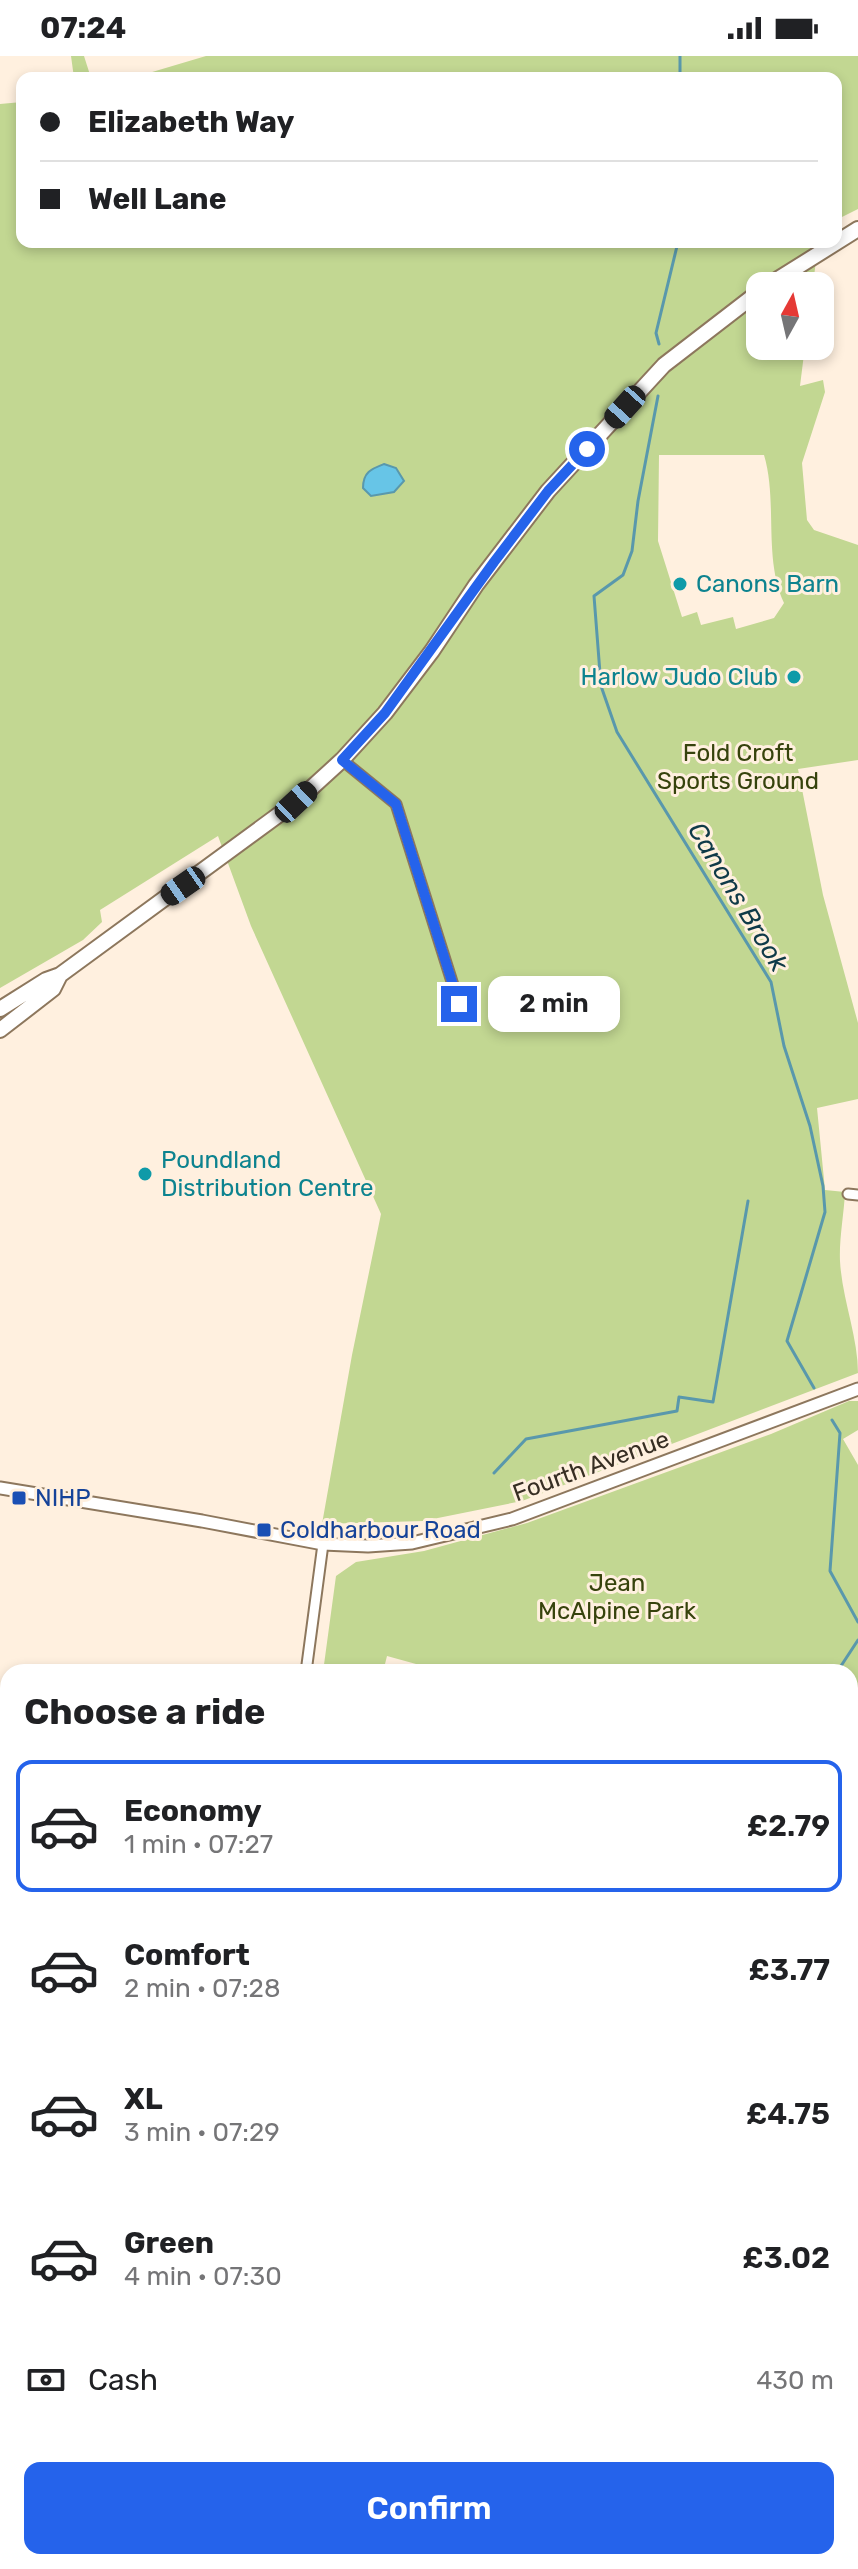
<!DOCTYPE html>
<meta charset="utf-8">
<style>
:root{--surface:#fff;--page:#f2f2f2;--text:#202124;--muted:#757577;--line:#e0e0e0;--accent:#2563eb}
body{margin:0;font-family:Rubik,sans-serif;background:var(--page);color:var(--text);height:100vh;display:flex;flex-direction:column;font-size:30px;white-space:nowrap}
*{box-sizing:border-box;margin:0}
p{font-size:26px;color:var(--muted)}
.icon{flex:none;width:44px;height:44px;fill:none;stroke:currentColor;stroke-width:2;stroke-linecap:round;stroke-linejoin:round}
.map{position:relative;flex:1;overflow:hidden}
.sheet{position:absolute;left:0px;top:1608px;width:858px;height:906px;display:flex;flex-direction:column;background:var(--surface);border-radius:24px 24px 0 0;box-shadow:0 4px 12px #0003}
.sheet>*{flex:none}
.top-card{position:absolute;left:16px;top:16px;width:826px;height:176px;border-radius:16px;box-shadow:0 4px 12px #0003;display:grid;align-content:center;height:176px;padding:0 24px;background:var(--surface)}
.needle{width:52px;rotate:8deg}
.tools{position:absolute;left:746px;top:216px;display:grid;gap:16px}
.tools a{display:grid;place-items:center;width:88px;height:88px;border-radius:16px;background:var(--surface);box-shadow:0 4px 12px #0003;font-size:40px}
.end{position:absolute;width:36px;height:36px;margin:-18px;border:10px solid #2563eb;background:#fff;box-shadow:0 0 0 4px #fff}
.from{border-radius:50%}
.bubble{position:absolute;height:56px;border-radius:16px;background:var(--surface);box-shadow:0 4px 12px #0003;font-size:26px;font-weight:600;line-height:56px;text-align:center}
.car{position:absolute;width:24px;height:48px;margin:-24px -12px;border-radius:10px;box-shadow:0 0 6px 2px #0007;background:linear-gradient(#222 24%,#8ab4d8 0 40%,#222 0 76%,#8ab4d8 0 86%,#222 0)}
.top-card b{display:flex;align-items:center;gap:28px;height:76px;font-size:30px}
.top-card b+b{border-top:2px solid var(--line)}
.top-card i{width:20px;height:20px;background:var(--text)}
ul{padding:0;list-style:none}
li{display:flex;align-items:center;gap:24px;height:132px;margin:0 16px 12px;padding:0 8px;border:4px solid transparent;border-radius:16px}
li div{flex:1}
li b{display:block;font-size:30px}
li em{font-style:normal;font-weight:600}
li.selected{border-color:var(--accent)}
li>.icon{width:72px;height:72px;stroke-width:1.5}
h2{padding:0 24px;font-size:36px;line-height:96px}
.pay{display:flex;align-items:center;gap:20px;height:88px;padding:0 24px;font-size:30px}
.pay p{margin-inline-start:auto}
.button{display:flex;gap:16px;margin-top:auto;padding:16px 24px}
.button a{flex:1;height:92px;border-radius:16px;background:var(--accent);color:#fff;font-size:32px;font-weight:600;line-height:92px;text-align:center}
.status{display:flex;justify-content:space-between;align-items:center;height:56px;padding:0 40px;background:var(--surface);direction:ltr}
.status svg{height:22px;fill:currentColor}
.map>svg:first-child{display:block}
.green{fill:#c2d792;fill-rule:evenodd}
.water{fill:#67c5e7;stroke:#5998ac;stroke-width:2}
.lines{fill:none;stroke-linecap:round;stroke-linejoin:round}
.stream{stroke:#5998ac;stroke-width:3}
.minor-casing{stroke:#8d775d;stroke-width:13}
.tertiary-casing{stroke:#8d775d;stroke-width:15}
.primary-casing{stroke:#8d775d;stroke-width:18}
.minor{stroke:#fff;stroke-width:9}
.tertiary{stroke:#fff;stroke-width:11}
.primary{stroke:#fff;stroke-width:14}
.route{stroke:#2563eb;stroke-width:10}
.culture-dot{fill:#0f9aa8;stroke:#fff0df;stroke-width:3}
.transit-dot{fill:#1a4fb4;stroke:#fff0df;stroke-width:3}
.labels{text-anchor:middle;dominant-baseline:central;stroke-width:6;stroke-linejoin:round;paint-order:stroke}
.culture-label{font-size:24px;fill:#0d838f;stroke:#fff0df;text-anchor:start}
.park-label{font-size:24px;fill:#36430c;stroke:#fff0df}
.street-label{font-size:24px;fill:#372e23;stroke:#fff0df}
.transit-label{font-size:24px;fill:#164399;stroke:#fff0df;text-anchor:start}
.water-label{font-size:26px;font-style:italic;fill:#0f3a48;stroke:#fff0df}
</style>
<div class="status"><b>07:24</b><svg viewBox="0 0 49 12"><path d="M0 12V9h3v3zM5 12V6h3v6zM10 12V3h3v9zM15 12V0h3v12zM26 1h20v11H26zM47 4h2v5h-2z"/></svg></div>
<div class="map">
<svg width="858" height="2513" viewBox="0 0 858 2513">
<rect width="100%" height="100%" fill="#fff0df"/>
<path class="green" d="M71,0H84L91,22H74Z
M206,0H858V153L836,164V22H132Z
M22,46V186H818L813,230H760V290H805L800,330L823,324L825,336L802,407L807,464L814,474L858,489V704L798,713L823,839L858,967V1043L817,1052L825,1134L845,1136C844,1158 839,1183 840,1205C842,1243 858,1280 858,1317L522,1445L423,1465L322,1468L352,1299L381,1158L251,870L218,780L100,854L102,866L83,884L0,932V48ZM659,399H764C778,446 763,502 784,547L774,562L736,573L733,561L701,569L697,556L682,561L658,485Z
M849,1345H858V1374L843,1383L858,1409V2063L852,2076L858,2066V2460L850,2456V1616H445L387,1600L383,1616H323L336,1520L356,1506L424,1495L527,1467L771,1378Z
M0,2196L8,2198V2259L0,2257Z
M850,2476L858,2481V2513H744L741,2508L850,2506Z
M360,2506H713L714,2513H354Z"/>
<path class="water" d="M384,408L396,412L404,425L394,436L371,440L363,432C363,416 371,413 384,408Z"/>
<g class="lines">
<path class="stream" d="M680,22V0
M404,189L415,186
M659,288L656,277L678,186
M658,340L638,445L632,495L623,519L594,540L601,630L617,676L771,926L784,990L810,1070L823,1130L825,1156L787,1285L814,1332
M832,1364L840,1377L830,1515L858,1566
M494,1417L526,1383L677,1355L679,1341L713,1346L748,1145
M837,1616L858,1584
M850,1754L858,1765"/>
<g class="minor-casing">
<path id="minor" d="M342,704L396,748L459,948
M848,1138L858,1139
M306,1616L323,1488
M0,1955L8,1957"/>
</g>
<g class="tertiary-casing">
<path id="tertiary" d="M0,1432L202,1465L323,1488L368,1490L412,1487L512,1463L858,1333"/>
</g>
<g class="primary-casing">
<path id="primary" d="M767,230L858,173
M0,953L46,924L60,919L296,746L342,704L385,657L432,595L476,529L548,435L664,309L760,235
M0,974L53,933L60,919
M0,2269L8,2270
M850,2466L858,2471
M732,2506L736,2513"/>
</g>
<use href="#minor" class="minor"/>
<use href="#tertiary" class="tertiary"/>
<use href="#primary" class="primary"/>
</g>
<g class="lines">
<path class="route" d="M459,948L396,748L342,704L385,657L494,506L548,435L587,393"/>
</g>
<g class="culture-dot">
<circle cx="680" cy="528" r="8"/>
<circle cx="794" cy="621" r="8"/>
<circle cx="145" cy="1118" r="8"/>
</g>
<g class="transit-dot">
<rect x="11" y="1434" width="16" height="16" rx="4"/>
<rect x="256" y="1466" width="16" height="16" rx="4"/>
</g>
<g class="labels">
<g class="culture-label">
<text x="696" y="528">Canons Barn</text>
<text x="778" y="621" text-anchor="end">Harlow Judo Club</text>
<text x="161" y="1104">Poundland<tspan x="161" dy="28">Distribution Centre</tspan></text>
</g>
<g class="park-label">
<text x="738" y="697">Fold Croft<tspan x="738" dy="28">Sports Ground</tspan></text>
<text x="617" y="1527">Jean<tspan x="617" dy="28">McAlpine Park</tspan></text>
</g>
<g class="street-label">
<text transform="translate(591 1410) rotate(-20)">Fourth Avenue</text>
</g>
<g class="transit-label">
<text x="35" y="1442">NIHP</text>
<text x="280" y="1474">Coldharbour Road</text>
</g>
<g class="water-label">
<text transform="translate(738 841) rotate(59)">Canons Brook</text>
</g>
</g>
</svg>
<div class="tools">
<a><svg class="needle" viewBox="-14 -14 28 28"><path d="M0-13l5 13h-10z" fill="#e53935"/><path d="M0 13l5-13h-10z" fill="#757577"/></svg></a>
</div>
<i class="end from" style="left:587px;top:393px"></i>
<i class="end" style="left:459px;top:948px"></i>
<div class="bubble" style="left:488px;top:920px;width:132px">2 min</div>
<i class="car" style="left:625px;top:351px;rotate:222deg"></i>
<i class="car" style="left:296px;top:746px;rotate:47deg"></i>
<i class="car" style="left:183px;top:830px;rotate:235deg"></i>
<div class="top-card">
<b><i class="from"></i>Elizabeth Way</b>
<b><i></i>Well Lane</b>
</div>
<section class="sheet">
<h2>Choose a ride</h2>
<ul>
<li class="selected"><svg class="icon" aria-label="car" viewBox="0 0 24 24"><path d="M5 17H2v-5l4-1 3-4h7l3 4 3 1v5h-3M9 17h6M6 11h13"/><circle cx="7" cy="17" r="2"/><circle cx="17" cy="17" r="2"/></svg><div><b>Economy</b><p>1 min · 07:27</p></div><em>£2.79</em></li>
<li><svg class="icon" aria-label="car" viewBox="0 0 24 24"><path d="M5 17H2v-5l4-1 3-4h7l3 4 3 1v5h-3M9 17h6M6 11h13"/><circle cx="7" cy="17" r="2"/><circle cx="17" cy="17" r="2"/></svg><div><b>Comfort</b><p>2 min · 07:28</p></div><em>£3.77</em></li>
<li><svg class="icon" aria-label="car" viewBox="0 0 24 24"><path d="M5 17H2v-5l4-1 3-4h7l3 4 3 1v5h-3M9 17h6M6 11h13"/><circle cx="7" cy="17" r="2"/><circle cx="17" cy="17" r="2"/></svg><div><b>XL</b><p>3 min · 07:29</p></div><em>£4.75</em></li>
<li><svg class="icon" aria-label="car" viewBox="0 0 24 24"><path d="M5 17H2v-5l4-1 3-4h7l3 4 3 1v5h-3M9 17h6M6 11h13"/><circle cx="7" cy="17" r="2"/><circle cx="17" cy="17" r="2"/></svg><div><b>Green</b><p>4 min · 07:30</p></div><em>£3.02</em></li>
</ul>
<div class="pay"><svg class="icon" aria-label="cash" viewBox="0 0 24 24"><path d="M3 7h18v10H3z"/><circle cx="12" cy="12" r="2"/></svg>Cash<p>430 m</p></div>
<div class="button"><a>Confirm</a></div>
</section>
</div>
